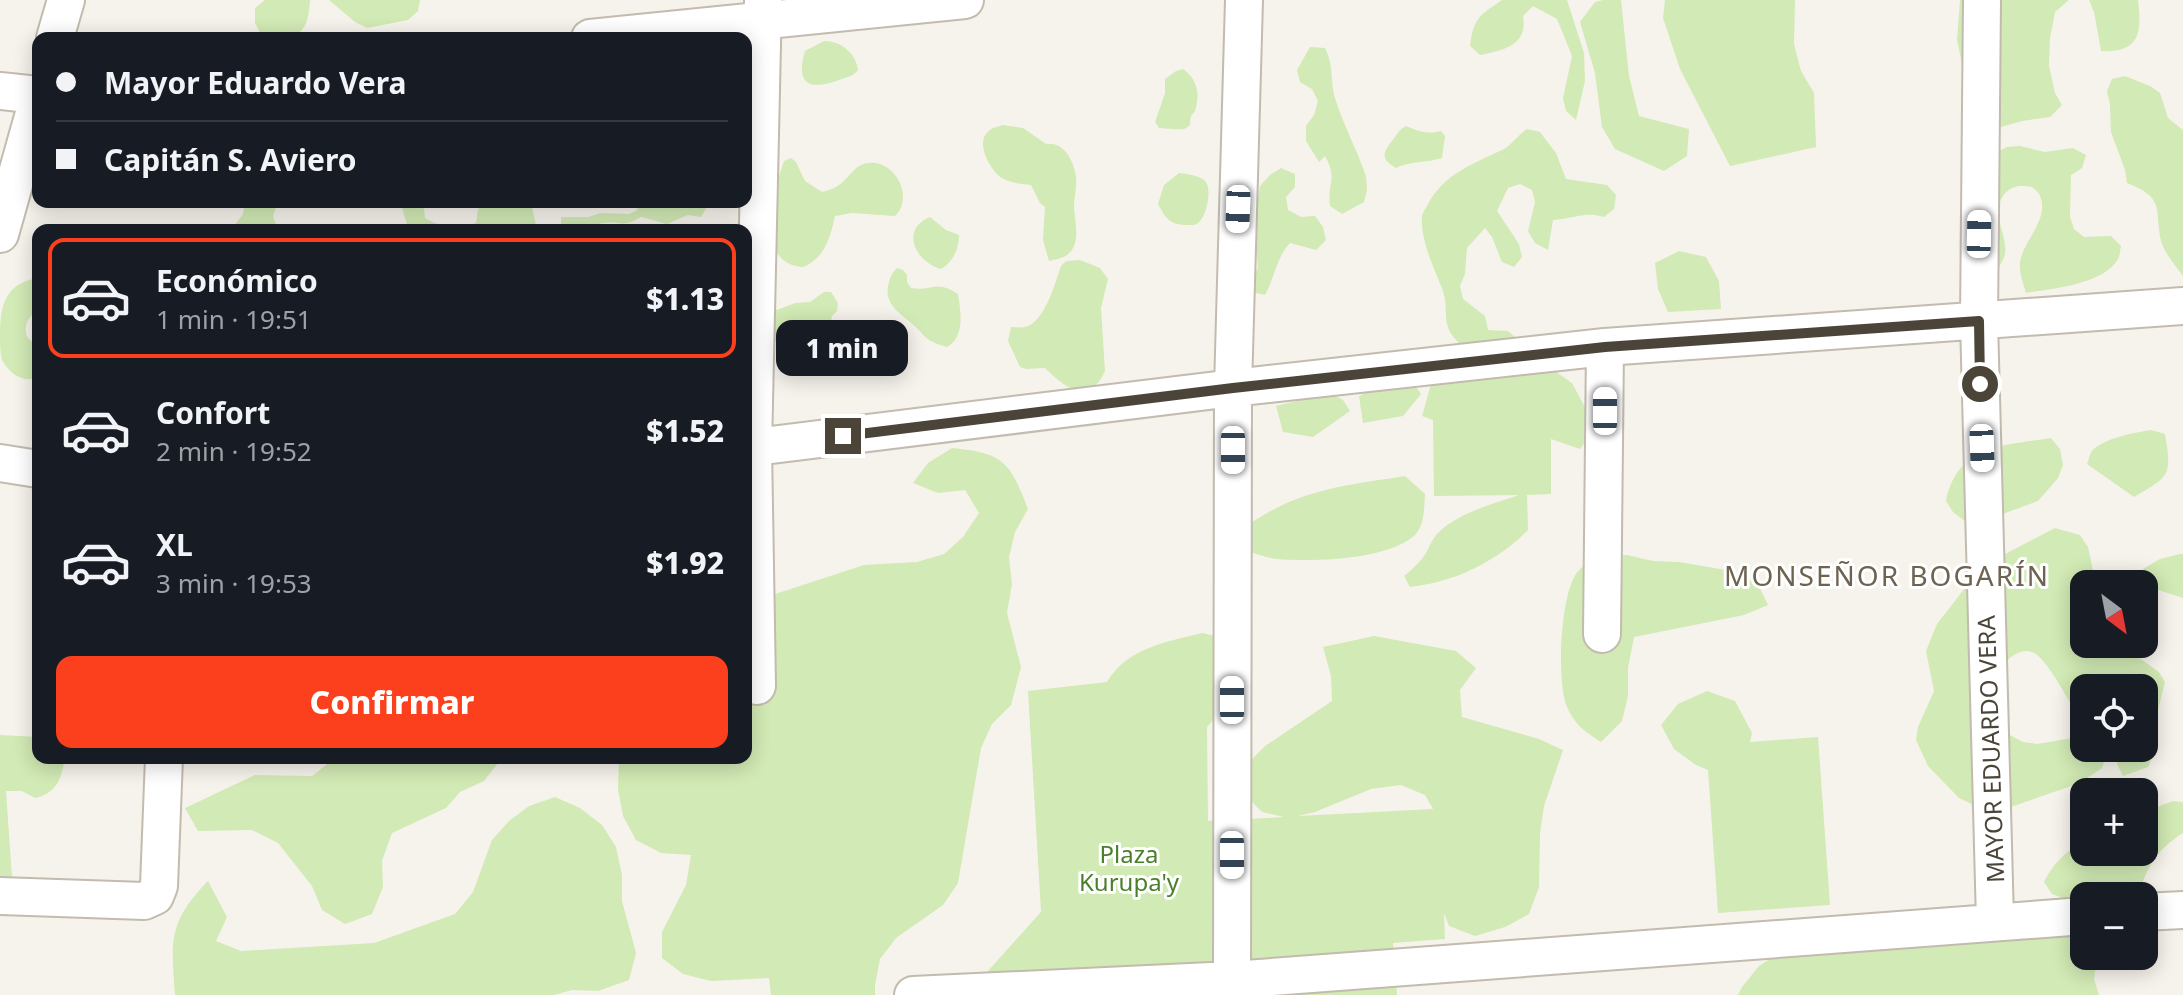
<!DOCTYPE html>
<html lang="es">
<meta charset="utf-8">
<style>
:root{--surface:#171b24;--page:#242831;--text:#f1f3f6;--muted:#9ea1a6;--line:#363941;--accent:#fc3f1d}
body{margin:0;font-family:"Noto Sans",sans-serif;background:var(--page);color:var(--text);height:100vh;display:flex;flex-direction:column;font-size:30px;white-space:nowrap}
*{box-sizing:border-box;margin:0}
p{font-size:26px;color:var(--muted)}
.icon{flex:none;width:44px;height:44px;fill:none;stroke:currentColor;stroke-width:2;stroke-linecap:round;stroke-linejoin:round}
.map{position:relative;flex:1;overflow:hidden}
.drawer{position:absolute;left:32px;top:224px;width:720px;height:540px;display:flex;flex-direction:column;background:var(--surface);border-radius:16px;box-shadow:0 4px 20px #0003}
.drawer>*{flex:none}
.banner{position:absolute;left:32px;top:32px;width:720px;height:176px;border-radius:16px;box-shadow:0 4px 20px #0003;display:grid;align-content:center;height:176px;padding:0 24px;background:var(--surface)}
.needle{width:52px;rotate:148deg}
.buttons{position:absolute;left:2070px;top:570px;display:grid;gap:16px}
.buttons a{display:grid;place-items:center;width:88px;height:88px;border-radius:16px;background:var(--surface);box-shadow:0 4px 20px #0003;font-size:40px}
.end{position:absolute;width:36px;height:36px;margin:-18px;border:10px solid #4b4439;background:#fff;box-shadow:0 0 0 4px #fff}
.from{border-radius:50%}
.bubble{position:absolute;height:56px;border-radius:16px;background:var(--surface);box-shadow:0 4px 20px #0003;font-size:26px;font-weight:800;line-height:56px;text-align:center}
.car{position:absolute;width:24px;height:48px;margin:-24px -12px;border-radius:10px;box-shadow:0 0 6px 2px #0007;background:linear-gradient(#fff 24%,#345 0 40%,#fff 0 76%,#345 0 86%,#fff 0)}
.banner b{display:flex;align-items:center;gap:28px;height:76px;font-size:30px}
.banner b+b{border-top:2px solid var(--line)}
.banner i{width:20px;height:20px;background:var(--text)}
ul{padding:14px 0 0;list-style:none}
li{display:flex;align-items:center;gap:24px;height:120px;margin:0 16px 12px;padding:0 8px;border:4px solid transparent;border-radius:16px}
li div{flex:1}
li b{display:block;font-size:30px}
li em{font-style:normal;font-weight:800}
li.active{border-color:var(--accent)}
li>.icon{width:72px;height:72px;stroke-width:1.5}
.action{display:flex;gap:16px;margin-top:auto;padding:16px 24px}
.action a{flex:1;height:92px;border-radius:16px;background:var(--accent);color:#fff;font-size:32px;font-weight:800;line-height:92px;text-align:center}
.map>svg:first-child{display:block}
.green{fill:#d2eab5;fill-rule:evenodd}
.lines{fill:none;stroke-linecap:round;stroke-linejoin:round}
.minor-casing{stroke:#c2bbae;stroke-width:40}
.minor{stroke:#fff;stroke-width:36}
.route{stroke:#4b4439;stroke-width:10}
.labels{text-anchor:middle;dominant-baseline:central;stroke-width:6;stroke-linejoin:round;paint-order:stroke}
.street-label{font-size:24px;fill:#4b4439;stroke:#fff}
.park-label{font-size:24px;fill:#4a7f2a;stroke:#fff}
.quarter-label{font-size:28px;letter-spacing:2px;fill:#6e6250;stroke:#fff}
</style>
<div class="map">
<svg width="2183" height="995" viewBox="0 0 2183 995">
<rect width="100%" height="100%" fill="#f6f3ec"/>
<path class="green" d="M265,0H310C308,40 295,37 261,35L255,23V8Z
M329,0H420L418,11L408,20L367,28L355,22Z
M1502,0H1567L1584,53L1585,81L1576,120L1566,111L1563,98L1572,56L1557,19L1533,6L1523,16C1528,45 1505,50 1480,55L1470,46C1474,17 1479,16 1502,0Z
M1603,0H1621L1629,76L1639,116L1689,129L1687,156L1664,171L1615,149L1602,127L1595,73L1580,22L1595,2Z
M1665,0H1795L1794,44L1801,71L1814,93L1816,147L1730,166L1680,69L1663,18Z
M1960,0H2069L2055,12L2050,38L2049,66L2055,93L2062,105L2050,117L2022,121L1994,129L1966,84L1957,40Z
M2089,0H2138C2142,32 2140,53 2101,51L2094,12Z
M824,41C841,41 856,53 858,70C853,76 850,76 842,79C813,90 794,88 805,51Z
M1310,47L1325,48C1334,66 1330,80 1335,98C1343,124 1357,150 1366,176L1367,190L1364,202L1342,214L1330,206C1327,183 1338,179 1325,156L1319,162L1306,141V126L1314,115L1318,101L1312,89L1300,82L1297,70Z
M1183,69C1198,79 1200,95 1195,111C1194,113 1191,115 1191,117C1188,124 1194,123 1186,128C1181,131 1166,128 1159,128L1155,122L1165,93V79L1176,71Z
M2125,76L2150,86L2160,93L2168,118L2183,130V276C2176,266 2166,255 2162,244C2153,211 2168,199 2127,183L2125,170L2111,132L2110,105L2107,91L2112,79Z
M1002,125L1023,128L1046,144C1064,141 1074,161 1076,177C1077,187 1074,198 1074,208C1075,221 1080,240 1071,251C1066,258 1057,259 1049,261L1043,240L1045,207L1040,203L1031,185C1021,184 1008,183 999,176C989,167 974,141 990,130C993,127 998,127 1002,125Z
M1406,126C1418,131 1428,135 1441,131L1445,136L1442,158C1426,163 1410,161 1396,168C1381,159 1382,154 1392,141C1397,135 1398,130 1406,126Z
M1527,129L1540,132L1556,153L1566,179L1607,185L1616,195L1614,209L1604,217C1584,211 1574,219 1553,220L1548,250L1535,243L1528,231L1535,202L1532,190L1520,184L1508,188L1497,211L1519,244L1522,257L1514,267L1502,262L1492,237L1485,228L1467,248L1465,274L1460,286L1463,299L1485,316L1488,330L1508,331L1549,367L1572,383L1596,428L1580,449L1551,439V494L1527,495L1528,530C1506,553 1472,573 1441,581C1431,584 1420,585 1410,587L1404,576C1413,569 1420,562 1426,553C1430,546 1433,537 1439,532C1460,512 1493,504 1519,495L1434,496L1433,420L1422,416L1438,359L1460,344C1438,323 1451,313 1442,288C1434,269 1420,238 1422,217C1422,214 1425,209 1427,206C1443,174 1473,164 1504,149C1511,145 1519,134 1527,129Z
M2020,146L2045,152L2073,148L2086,155L2082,168L2071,175L2070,217L2074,229L2084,237L2111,236L2121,246C2120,250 2120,255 2118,259C2104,284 2052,289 2026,293C2023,282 2019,273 2020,262C2023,241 2050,219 2040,196C2039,192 2035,190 2032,187C2020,185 2011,185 2003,196C1990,214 2008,235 2005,254C2004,259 2001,263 1999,267L1986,264L1995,153L2007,147Z
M791,158L796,162L805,181L822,192C828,190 834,189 839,185C851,177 854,164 869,163C894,160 915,196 895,216L852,213L835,216C830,238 825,258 803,267C789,266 780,260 774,248L777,228L773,194L784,161Z
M1281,168L1295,174V187L1286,197L1288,210L1301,217L1315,216L1323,227L1326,240L1316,250L1290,243C1276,258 1275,277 1265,295L1252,292L1251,280L1258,268L1254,227L1260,186L1270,175Z
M1179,173C1187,174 1197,175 1204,180C1213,187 1207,215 1199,222C1195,226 1192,225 1187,225C1180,225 1174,224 1169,220C1164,216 1161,209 1158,204L1164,185Z
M245,202H278L273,216L278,230H231L243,214Z
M400,202H423L425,218C441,228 458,228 476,223L478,209L489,202H531L537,230H409Z
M641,202H710L701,217L688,215L667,224L641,217C622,228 623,221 604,223C586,224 581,239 561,224V217H588L601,213L629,214L636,211Z
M930,217L946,230L959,235C959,249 953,262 941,269C916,262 899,230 930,217Z
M1679,251L1706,257L1719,281L1721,309L1668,312L1658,289L1655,263Z
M1080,260L1100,268L1108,279L1101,308L1105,371C1089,407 1064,387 1045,368L1026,369L1020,367L1008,341L1011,327C1016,327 1020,328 1025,327C1045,322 1055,283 1061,266L1066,261Z
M897,268L903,270L907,275V282L911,288C933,292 934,279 958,294C961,312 965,337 947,347C922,340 927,336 910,322C898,312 885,304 888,286C890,278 891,274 897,268Z
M38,278V311C29,314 22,328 28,338C29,339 37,346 38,347V377C23,384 9,373 2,360C0,353 0,342 0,335C0,306 5,283 38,278Z
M824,292H831L838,303L837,311L832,316L829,336L801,343L772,341L769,307L774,311L795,303L810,302Z
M1406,373L1421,394L1403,416L1363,423L1359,396Z
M1330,393L1343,400L1350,411L1313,437L1283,432L1276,406Z
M2151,430L2165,434C2172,476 2170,476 2134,497L2087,464C2089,460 2089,455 2092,451C2102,439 2136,432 2151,430Z
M2051,438L2060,449L2063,465L2058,478L2038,501L1981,522H1966L1953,512L1946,501C1958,444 2003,446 2051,438Z
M952,448C1004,453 1010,462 1028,509L1015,532L1009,557L1012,584L1007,613L1021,667L1011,705L992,724L981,748L958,883L943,905L896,938L880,959L875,985V995H771L769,978L711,981L683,974L662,958V932L686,885L691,855L661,853L636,840L623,816L618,789L619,758H746V611L763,598L864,565L917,562L944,554L963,537L979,513L965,490L938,493L913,483L928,463Z
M1405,476L1425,494C1424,507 1425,525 1415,535C1388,560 1313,562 1277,559C1267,558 1257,554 1247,551L1244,527C1260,517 1276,507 1294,500C1329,486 1368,482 1405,476Z
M2055,528L2080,535L2088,547L2096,584H2084V644H2129L2138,657L2159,672L2165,682L2154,725V754L2148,767L2123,776L2117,764V748H2144V688H2084V713H2077C2070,702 2063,691 2056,679C2040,655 2030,638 2003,664L1997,728L2023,742L2037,744L2084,736V748H2107V754L2102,768L2080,783L1999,811L1984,810L1959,798L1928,766L1916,740L1918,727L1934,691L1926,651L1937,624L1982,566Z
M2180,554H2183V598L2152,588L2143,569L2160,559Z
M1627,555L1653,561L1679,562L1732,571L1757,582L1768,605L1744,615L1634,637L1628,668V696L1622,721L1601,742C1584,731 1576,726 1567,707C1556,683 1560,586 1580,569C1596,556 1608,556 1627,555Z
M1202,633L1229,639L1243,687L1207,727L1208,821L1284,817L1262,812L1242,792L1246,765L1265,746L1332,701L1331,676L1323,647L1374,636L1456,651L1476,668L1460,690L1462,717L1539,739L1563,750L1544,806L1540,833L1539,887L1529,914L1505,927L1475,936L1449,926L1444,913L1445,939L1393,943L1397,995H969L970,991L1041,912L1028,691L1107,682C1127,648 1166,642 1202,633ZM1401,785L1425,795L1433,809L1298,816L1315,812L1371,789Z
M1707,691L1735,701L1752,733L1750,742L1818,737L1830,905L1718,913L1708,770L1696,765L1674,749L1661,725L1678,704Z
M0,735L38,737V758H78L64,763C61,781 54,794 35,798L22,791H6L12,877L0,878Z
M335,758H502L484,781L460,792L446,808L392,833L382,861L383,887L372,914L345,924L322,910L312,886L278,843L252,830L198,831L185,808L255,775L312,776Z
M555,797L580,808L602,825L616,847L622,875V901L636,953L629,980L598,991L572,990L554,995H175C171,941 168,922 208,881L227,917L216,941L241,951L374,943L455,914L473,892L492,840L509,821L529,806Z
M2173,801L2183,802V833C2155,851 2148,866 2138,896H2084V906L2052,894L2044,882C2053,863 2067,851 2084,840V852H2144V812Z
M2084,918V956H2097L2094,979L2099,995H1738L1742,987L1759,966L1806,935Z"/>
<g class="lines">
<g class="minor-casing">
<path id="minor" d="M1982,0L1979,321L1995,921
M55,38L66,0
M590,38L965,0
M0,91L38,95
M0,234L38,99
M746,448L1233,388L1605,347L2183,306
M0,463L38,469
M1602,634L1605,347
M757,686L753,447L763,0
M0,896L144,901L155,896L159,886L164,758
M2144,912L2183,910
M1232,980L1233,388L1244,0
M913,995L1232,980L2084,916"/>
</g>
<use href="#minor" class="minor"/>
</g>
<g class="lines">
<path class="route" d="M843,436L1233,388L1605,347L1979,321L1980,384"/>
</g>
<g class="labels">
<g class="street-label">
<text transform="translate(1990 749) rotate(-92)">MAYOR EDUARDO VERA</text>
</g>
<g class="park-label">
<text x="1129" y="853">Plaza<tspan x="1129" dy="28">Kurupa'y</tspan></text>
</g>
<g class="quarter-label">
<text x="1887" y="575">MONSEÑOR BOGARÍN</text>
</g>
</g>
</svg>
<div class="buttons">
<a><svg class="needle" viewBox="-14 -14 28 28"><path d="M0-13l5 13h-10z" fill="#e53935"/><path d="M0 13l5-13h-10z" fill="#9ea1a6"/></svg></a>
<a><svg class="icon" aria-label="locate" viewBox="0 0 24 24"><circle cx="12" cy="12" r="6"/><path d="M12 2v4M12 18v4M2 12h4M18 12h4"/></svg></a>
<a>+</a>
<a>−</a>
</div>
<i class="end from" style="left:1980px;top:384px"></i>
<i class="end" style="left:843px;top:436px"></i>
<div class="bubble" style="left:776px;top:320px;width:132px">1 min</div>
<i class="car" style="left:1238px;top:209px;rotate:182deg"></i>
<i class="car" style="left:1979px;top:234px;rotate:1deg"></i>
<i class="car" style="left:1605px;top:411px;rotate:0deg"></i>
<i class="car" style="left:1982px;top:448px;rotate:178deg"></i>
<i class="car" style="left:1233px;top:450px;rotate:180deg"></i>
<i class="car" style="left:1232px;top:700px;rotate:0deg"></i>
<i class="car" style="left:1232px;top:855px;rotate:180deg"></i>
<div class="banner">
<b><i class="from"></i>Mayor Eduardo Vera</b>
<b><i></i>Capitán S. Aviero</b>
</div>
<section class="drawer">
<ul>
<li class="active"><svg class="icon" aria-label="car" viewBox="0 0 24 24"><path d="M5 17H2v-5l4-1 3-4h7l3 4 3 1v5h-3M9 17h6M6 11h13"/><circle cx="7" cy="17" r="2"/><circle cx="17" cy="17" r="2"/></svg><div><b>Económico</b><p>1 min · 19:51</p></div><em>$1.13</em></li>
<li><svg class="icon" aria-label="car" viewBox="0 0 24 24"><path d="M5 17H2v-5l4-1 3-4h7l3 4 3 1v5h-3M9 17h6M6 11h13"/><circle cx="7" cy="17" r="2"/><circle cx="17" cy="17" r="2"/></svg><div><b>Confort</b><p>2 min · 19:52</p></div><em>$1.52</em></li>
<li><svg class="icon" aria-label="car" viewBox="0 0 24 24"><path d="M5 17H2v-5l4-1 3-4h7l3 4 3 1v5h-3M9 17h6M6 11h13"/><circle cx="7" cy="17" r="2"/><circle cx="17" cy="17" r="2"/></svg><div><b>XL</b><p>3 min · 19:53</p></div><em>$1.92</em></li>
</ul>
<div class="action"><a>Confirmar</a></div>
</section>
</div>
